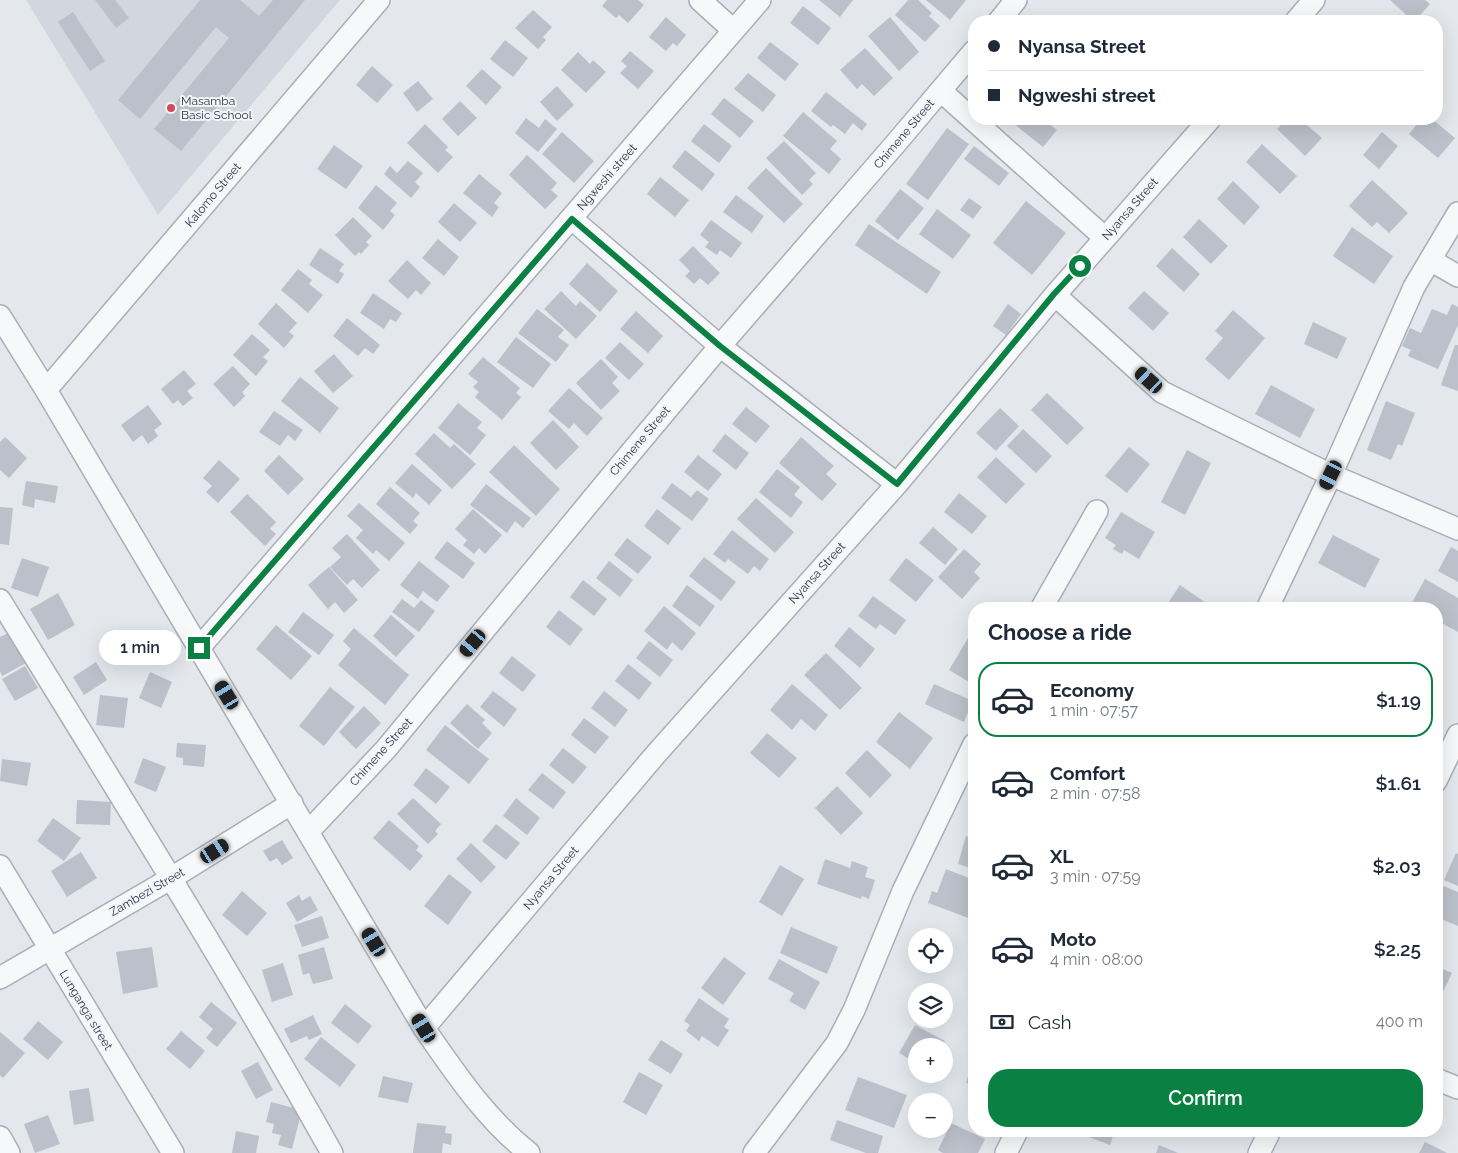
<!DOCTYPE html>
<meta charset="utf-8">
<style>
:root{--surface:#fff;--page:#f6f6f7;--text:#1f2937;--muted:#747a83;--line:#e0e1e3;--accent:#0b8043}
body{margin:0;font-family:Raleway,sans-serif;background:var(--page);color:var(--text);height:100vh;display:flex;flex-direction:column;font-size:19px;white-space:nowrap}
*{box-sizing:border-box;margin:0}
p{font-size:16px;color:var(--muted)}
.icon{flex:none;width:28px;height:28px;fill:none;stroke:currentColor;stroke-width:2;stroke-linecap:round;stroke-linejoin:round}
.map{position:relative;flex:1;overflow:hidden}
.side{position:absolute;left:968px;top:602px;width:475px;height:535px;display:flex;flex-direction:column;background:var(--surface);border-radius:20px;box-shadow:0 5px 20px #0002}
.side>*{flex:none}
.banner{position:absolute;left:968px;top:15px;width:475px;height:110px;border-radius:20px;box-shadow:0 5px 20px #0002;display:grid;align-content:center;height:110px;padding:0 20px;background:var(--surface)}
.tools{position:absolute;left:908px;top:928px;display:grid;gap:10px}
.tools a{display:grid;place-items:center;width:45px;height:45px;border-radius:50%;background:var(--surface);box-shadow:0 5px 20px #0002;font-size:25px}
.end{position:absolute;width:22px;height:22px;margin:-11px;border:6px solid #0b8043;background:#fff;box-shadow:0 0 0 2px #fff}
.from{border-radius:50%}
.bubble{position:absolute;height:35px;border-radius:18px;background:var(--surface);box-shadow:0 5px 20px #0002;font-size:16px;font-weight:600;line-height:35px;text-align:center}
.car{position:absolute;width:15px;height:30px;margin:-15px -8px;border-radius:6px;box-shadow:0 0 4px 1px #0007;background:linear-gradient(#222 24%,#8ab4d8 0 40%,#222 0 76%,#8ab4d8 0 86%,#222 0)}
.banner b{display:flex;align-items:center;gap:18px;height:48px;font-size:19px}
.banner b+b{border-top:1px solid var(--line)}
.banner i{width:12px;height:12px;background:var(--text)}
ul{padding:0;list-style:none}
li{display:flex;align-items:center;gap:15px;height:75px;margin:0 10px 8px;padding:0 10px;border:2px solid transparent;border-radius:20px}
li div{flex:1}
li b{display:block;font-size:19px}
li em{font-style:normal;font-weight:600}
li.on{border-color:var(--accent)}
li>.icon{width:45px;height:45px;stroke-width:1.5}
h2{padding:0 20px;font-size:22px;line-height:60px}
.pay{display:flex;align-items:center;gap:12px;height:55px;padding:0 20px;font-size:19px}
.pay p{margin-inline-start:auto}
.action{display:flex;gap:10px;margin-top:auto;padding:10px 20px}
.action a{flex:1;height:58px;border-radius:20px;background:var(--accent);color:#fff;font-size:20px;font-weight:600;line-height:58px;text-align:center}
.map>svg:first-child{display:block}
.built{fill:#d2d6de}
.building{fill:#bbc0ca}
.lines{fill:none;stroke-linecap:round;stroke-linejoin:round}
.minor-casing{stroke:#a9aeb7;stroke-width:24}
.minor{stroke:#f7f8fa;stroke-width:21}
.route{stroke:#0b8043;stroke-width:6}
.poi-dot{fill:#d1495b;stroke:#f4f6f9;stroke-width:2}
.labels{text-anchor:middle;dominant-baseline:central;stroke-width:4;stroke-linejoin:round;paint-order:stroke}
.poi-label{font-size:12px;fill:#2b3445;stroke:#f4f6f9;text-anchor:start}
.street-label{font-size:12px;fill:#2b3445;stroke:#f4f6f9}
</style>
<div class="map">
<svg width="1458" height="1153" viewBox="0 0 1458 1153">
<rect width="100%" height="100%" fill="#e4e7ec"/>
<path class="built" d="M26,0H340L158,215Z"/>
<path class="building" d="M95,0H115L129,18L116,28Z
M200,0H240L259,16L273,0H305L181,151L154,129L229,38L216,27L140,119L118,100Z
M607,0H638L644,5L628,23L619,15L616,18L602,6Z
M819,0H853L840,17Z
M908,0H918L932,13L929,16L940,26L925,42L895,15Z
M926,0H966L950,20Z
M1390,0H1425L1430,4L1415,21H1413Z
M803,6L831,28L818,45L790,23Z
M533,10L552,27L543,37L546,40L538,49L515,28Z
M73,12L105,61L90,71L58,22Z
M666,17L686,35L677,46L673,43L666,51L649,37Z
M890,17L919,52L899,71L868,36Z
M505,40L528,58L513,77L490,59Z
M770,42L799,64L785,81L757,58Z
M865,48L893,78L874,96L862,84L857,89L840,70Z
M630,51L654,71L638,89L620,73L627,66L621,61Z
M578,52L590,64L593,60L606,72L586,93L561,70Z
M372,66L393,85L377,103L356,85Z
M482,69L502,87L486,105L466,86Z
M748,73L776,95L763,112L734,89Z
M418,81L433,99L417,112L403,93Z
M557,86L574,105L557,121L540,102Z
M826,92L867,124L862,131L853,123L845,134L833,125L831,127L811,111Z
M724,98L754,121L740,138L711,114Z
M460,101L477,118L458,136L442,119Z
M803,112L837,141L830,149L841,159L829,174L783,136Z
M526,118L539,128L545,119L557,129L538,152L515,133Z
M1008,119H1043L1057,130L1043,147Z
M1287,119H1300L1322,138L1305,156L1277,129Z
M1421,119H1432L1455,138L1438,158L1409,134Z
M425,124L448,147L445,150L453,157L438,173L407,143Z
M704,124L732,146L719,163L691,141Z
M947,128L969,144L928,200L906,184Z
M562,132L594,161L574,183L542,154Z
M1382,132L1398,146L1379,169L1363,155Z
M784,141L816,173L809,180L813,184L802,195L766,158Z
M1262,144L1297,176L1280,194L1246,162Z
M334,145L363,166L346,189L317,169Z
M974,146L1009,173L999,186L964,159Z
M685,150L715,174L702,191L672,167Z
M527,155L557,183L551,190L558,196L545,209L509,175Z
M408,161L423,173L415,182L420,187L411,198L384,174L390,166L397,173Z
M766,168L803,204L784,223L747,188Z
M479,174L502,193L494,203L499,207L492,217L463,193Z
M660,177L689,200L675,217L647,194Z
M1372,180L1408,213L1389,233L1377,222L1372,227L1349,206Z
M1233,181L1260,207L1244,225L1217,199Z
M376,185L397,203L390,211L395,215L383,230L358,208Z
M900,189L924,208L898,240L875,221Z
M736,195L764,216L752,233L723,212Z
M969,198L982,207L973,219L960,210Z
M1026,201L1066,233L1032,275L993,243Z
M454,203L477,223L460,242L438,222Z
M937,209L971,235L953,259L919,234Z
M353,217L372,236L366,242L369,245L361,254L359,252L355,256L335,235Z
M1199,219L1228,246L1211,264L1183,237Z
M711,220L742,243L731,258L720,250L717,255L705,247L709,242L700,235Z
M869,224L941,272L927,294L855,245Z
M1352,227L1393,256L1374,284L1333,256Z
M438,239L459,257L444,276L422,258Z
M693,246L720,273L708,285L700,278L694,284L685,276L690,271L679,260Z
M320,248L344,264L339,271L344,274L338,284L309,265Z
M1172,248L1200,274L1184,292L1156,266Z
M407,260L431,283L421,295L416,290L408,299L388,281Z
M587,263L618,291L600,312L569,284Z
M298,269L312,280L309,284L323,295L308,313L281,290Z
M561,291L576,306L580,301L597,316L576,339L544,309Z
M1144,291L1169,313L1153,331L1128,308Z
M373,293L402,313L396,322L390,319L384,329L360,313Z
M276,303L297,323L289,332L294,336L284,348L258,324Z
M1008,304L1021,314L1006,335L993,326Z
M1452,304L1458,307V325L1438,369L1408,356L1411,350L1402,346L1410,328L1421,333L1432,309L1447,315Z
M537,309L564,330L558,337L569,345L556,362L518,333Z
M1233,310L1265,338L1229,380L1205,359L1223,338L1215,331Z
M636,311L663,336L648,353L620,329Z
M347,318L380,345L373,354L365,348L358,356L333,336Z
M1313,322L1347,338L1337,359L1304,344Z
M252,334L270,350L263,357L268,361L256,376L233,355Z
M516,337L551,364L533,388L497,362Z
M620,342L644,364L629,380L605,358Z
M1455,345H1458V391L1441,385Z
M334,354L353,376L333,393L314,371Z
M483,357L520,388L516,393L521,397L502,420L475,397L479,392L473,387L478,382L468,374Z
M601,359L618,377L612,383L620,391L601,410L576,383Z
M233,366L250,384L242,392L245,396L234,407L213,384Z
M184,370L196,384L187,391L193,398L183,406L178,400L173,404L161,389Z
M300,377L339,408L320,433L281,401Z
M1271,385L1315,409L1300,438L1255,414Z
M569,388L603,418L587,436L574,423L569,429L548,411Z
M1047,393L1084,428L1067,445L1031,410Z
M1386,401L1415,413L1402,446L1398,444L1391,460L1367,450Z
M458,403L482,422L477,428L486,435L470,455L438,428Z
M148,405L162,424L154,430L158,436L148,444L142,435L133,442L121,425Z
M746,407L770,426L756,443L732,424Z
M1000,408L1019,426L996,451L976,433Z
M274,411L303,430L295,441L288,435L280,446L259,432Z
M553,420L579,447L556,470L530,443Z
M1023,429L1052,456L1036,473L1007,446Z
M434,433L450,448L454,444L476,464L452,489L415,454Z
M725,434L749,453L736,470L712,451Z
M5,437L27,458L9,478L0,470V442Z
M801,437L834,466L826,474L837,484L822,501L779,463Z
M514,445L560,489L536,516L489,472Z
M1129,447L1150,464L1127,493L1105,476Z
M1187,450L1211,463L1185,515L1161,502Z
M279,455L304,479L288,495L264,471Z
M698,455L722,474L708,491L684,472Z
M996,457L1025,484L1006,504L977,477Z
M219,460L240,479L218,503L206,492L212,486L203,478Z
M412,464L442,490L429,505L416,493L413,498L395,483Z
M777,469L800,487L794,495L803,502L791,518L759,492Z
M26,481L58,486L55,503L35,499L34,508L22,505Z
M672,483L691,497L697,490L709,499L692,521L661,498Z
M486,484L531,518L523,528L515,521L507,533L470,505Z
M390,487L420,513L413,521L418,525L410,534L376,504Z
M959,493L987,516L972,534L944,512Z
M247,494L276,522L270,529L276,534L265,546L230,512Z
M756,498L794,532L775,553L737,519Z
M359,503L405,543L389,561L376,550L373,554L356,538L363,530L347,516Z
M0,507L13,508L9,545L0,544Z
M473,509L502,535L485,554L479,548L474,554L463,545L467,540L455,529Z
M657,509L681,528L668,545L644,526Z
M1121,512L1155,532L1139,559L1124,550L1122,554L1113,549L1116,545L1105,538Z
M933,527L958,549L945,565L919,543Z
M732,530L769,559L760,571L754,566L748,574L728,559L725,563L713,554Z
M347,534L380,570L362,588L353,579L347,585L330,567L341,557L332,548Z
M1333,535L1380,559L1365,588L1318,563Z
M627,538L652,557L638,574L614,555Z
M447,541L475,563L463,579L434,558Z
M1451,547L1458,551V582L1438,571Z
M964,549L981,564L974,572L980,578L962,599L938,577Z
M704,557L736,582L721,601L689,576Z
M22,558L49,567L38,597L11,588Z
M906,558L934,580L916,602L889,580Z
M419,561L450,586L437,602L423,591L418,599L400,585Z
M609,561L633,580L620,597L596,578Z
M329,567L358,600L344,613L335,602L328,609L308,585Z
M1425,579L1458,598V632L1436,620V609H1415L1410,606Z
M583,580L607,599L594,616L570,597Z
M687,585L715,606L700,627L672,606Z
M1180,585L1215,609H1164Z
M58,593L75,625L48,640L30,609Z
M873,596L906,620L895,635L880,624L876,629L858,616Z
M402,599L414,608L421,600L435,611L419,632L392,612Z
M664,606L696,633L682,651L672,642L667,650L644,631Z
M559,610L583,629L570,646L546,627Z
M303,612L334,635L319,655L288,632Z
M391,615L415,636L396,657L373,636Z
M276,625L312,656L291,680L256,649Z
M849,627L875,649L860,668L834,646Z
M354,628L409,675L385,705L338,665L351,649L343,641Z
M974,628V685L949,670Z
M14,630L30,661L2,676L0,671V637Z
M649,641L673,660L660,677L636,658Z
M826,653L862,688L840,710L804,675Z
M512,656L536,675L523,692L499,673Z
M96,662L107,680L84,695L73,677Z
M628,664L652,683L639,700L615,681Z
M25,666L38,688L15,701L2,679Z
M150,672L172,682L161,708L139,698Z
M792,684L828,715L815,731L801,719L792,730L770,710Z
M934,684L973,701L964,722L925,704Z
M330,687L355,707L324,746L299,726Z
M493,691L517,709L504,727L480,707Z
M604,691L628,710L615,727L591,708Z
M100,695L128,698L124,728L96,725Z
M467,704L485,720L482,723L492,733L478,749L450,723Z
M364,706L381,723L356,749L339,732Z
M899,712L933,738L910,769L876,742Z
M584,718L609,737L595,754L571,735Z
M445,725L489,759L469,784L426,750Z
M767,733L797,758L779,778L750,753Z
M177,743L206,745L204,767L183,765V758L176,757Z
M563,748L587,767L573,784L549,765Z
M867,750L892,775L870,798L845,773Z
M143,758L166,767L156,792L134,783Z
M2,759L31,763L27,786L0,781Z
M426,768L450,787L436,804L413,785Z
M542,773L566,792L553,809L528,790Z
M837,786L863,813L841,835L815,808Z
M413,798L441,824L435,831L438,834L428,844L397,814Z
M516,798L540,818L527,835L503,816Z
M77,800L111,802L110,825L76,824Z
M53,818L81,838L64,861L37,841Z
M389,820L419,846L416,850L423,856L410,871L373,838Z
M496,824L520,843L506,860L482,841Z
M966,836L974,839V869L958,864Z
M282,840L293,858L282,865L277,858L270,862L263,851Z
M471,843L496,867L481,883L456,859Z
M81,852L97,878L67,897L51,871Z
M1456,853L1458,854V886L1444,880Z
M825,859L850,868L852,861L868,867L865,877L875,880L869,899L862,896L861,899L817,884Z
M780,865L804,879L782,916L759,902Z
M946,869L974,880V920L928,903L932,891L937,893Z
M449,874L472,892L448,925L424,906Z
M1436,883L1458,892V926L1436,917Z
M242,891L267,913L247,936L222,915Z
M299,895L302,901L310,896L318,910L297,922L286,903Z
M322,916L329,938L302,947L294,925Z
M791,927L838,947L827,974L780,953Z
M152,947L158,987L123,994L116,952Z
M324,947L333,979L313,984L309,973L303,975L298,955Z
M724,957L746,973L723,1005L701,988Z
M779,959L820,982L805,1010L789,1001L794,993L768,979Z
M283,963L293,995L272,1002L262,970Z
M1436,966L1452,973L1438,1002L1436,1001Z
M699,998L729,1019L724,1027L729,1030L718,1047L702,1036L699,1041L686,1031L690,1025L684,1021Z
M211,1002L237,1023L217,1047L206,1038L213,1029L199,1017Z
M345,1004L372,1026L358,1044L331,1023Z
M313,1015L322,1034L309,1040L307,1036L291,1043L284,1029Z
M38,1021L63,1042L48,1060L23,1039Z
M915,1025L945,1041L942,1046H916V1063L899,1053Z
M181,1031L205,1051L190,1069L166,1049Z
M0,1032L25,1053L3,1078L0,1075Z
M321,1037L356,1065L340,1087L304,1059Z
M661,1040L683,1054L671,1074L648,1060Z
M973,1059H974V1086L966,1083Z
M258,1062L273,1090L256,1099L241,1071Z
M639,1072L663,1085L646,1115L623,1102Z
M383,1076L413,1083L408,1103L378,1097Z
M858,1077L907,1095L894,1128L845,1110Z
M89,1088L94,1121L74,1125L69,1091Z
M271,1102L302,1110L292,1149L278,1145L281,1135L272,1133L274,1124L266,1122Z
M48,1115L60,1144L35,1153L24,1124Z
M837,1120L883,1136L878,1153H866L830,1140Z
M417,1123L446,1126L445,1133L452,1134L451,1145L443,1143L442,1153H413Z
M951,1123L985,1139L978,1153H943L938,1150Z
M236,1131L259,1136L256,1153H232Z
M1073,1131H1115L1110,1145Z
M1425,1142L1447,1153H1419Z
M1159,1145L1178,1153H1156Z"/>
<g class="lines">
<g class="minor-casing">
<path id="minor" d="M700,0L733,30
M999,21L1016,0
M1296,21L1314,0
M941,91L1105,238
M572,219L720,346L897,484
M1430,260L1458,276
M1055,295L1162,392L1331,475L1458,529
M0,316L46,390L424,1028C456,1074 485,1118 529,1153
M46,390L379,0
M0,600C112,783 227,965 332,1153
M1041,609L1097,511
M1267,609L1331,475L1414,287L1458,213
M199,648L760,0
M1436,781L1458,735
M308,832L386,749L623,462L720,346L897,142L974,51
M0,866L173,1153
M0,978L170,879L292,803
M424,1028L656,754L897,484L1055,295L1210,119
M1436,1079L1458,1088
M0,1137L9,1153
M754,1153L837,1043L854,1010L903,891L974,744
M1006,1153L1017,1131
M1259,1153L1270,1131"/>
</g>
<use href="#minor" class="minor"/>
</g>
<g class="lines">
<path class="route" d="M199,648L572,219L720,346L897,484L1054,294L1080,266"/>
</g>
<circle class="poi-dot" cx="171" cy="108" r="5"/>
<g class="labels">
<g class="poi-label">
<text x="181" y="101">Masamba<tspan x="181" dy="14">Basic School</tspan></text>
</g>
<g class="street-label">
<text transform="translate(904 134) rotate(-50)">Chimene Street</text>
<text transform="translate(607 177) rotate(-49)">Ngweshi street</text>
<text transform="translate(213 195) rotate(-50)">Kalomo Street</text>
<text transform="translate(1130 209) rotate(-49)">Nyansa Street</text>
<text transform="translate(640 441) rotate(-50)">Chimene Street</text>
<text transform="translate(817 573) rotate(-48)">Nyansa Street</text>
<text transform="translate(381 752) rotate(-48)">Chimene Street</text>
<text transform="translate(551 878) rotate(-50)">Nyansa Street</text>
<text transform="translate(147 892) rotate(-30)">Zambezi Street</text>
<text transform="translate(86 1010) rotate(59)">Lunganga street</text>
</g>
</g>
</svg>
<div class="tools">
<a><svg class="icon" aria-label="locate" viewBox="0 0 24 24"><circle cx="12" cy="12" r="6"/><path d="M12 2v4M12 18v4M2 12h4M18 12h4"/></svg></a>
<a><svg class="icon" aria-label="layers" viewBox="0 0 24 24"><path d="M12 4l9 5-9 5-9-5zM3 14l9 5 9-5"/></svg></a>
<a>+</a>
<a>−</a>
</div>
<i class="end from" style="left:1080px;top:266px"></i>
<i class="end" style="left:199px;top:648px"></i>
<div class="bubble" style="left:99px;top:630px;width:82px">1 min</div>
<i class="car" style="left:1149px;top:380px;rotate:312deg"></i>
<i class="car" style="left:1331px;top:475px;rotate:206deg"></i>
<i class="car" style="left:473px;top:643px;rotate:220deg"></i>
<i class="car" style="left:227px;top:695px;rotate:329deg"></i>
<i class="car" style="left:215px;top:851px;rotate:58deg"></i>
<i class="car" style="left:374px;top:942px;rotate:329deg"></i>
<i class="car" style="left:424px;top:1028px;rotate:329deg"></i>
<div class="banner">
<b><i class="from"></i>Nyansa Street</b>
<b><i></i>Ngweshi street</b>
</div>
<section class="side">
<h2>Choose a ride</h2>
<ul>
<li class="on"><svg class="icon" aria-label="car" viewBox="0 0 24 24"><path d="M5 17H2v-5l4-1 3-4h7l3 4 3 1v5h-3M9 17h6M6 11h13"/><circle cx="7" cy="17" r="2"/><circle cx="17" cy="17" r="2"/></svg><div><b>Economy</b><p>1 min · 07:57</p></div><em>$1.19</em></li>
<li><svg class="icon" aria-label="car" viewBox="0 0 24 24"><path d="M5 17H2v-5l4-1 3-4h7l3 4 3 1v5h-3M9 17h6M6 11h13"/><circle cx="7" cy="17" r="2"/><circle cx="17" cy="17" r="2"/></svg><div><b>Comfort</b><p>2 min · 07:58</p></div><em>$1.61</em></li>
<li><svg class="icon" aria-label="car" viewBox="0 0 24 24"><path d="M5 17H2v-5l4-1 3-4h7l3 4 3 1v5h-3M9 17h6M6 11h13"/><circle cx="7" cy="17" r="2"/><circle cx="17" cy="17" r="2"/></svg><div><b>XL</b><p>3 min · 07:59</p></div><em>$2.03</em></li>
<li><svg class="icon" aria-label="car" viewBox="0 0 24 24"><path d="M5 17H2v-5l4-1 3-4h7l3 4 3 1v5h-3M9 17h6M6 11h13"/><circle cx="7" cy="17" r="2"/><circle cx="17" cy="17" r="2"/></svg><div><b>Moto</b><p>4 min · 08:00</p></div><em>$2.25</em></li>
</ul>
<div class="pay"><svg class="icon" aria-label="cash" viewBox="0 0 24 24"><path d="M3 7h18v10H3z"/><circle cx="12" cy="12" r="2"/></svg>Cash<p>400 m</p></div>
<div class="action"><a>Confirm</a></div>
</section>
</div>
